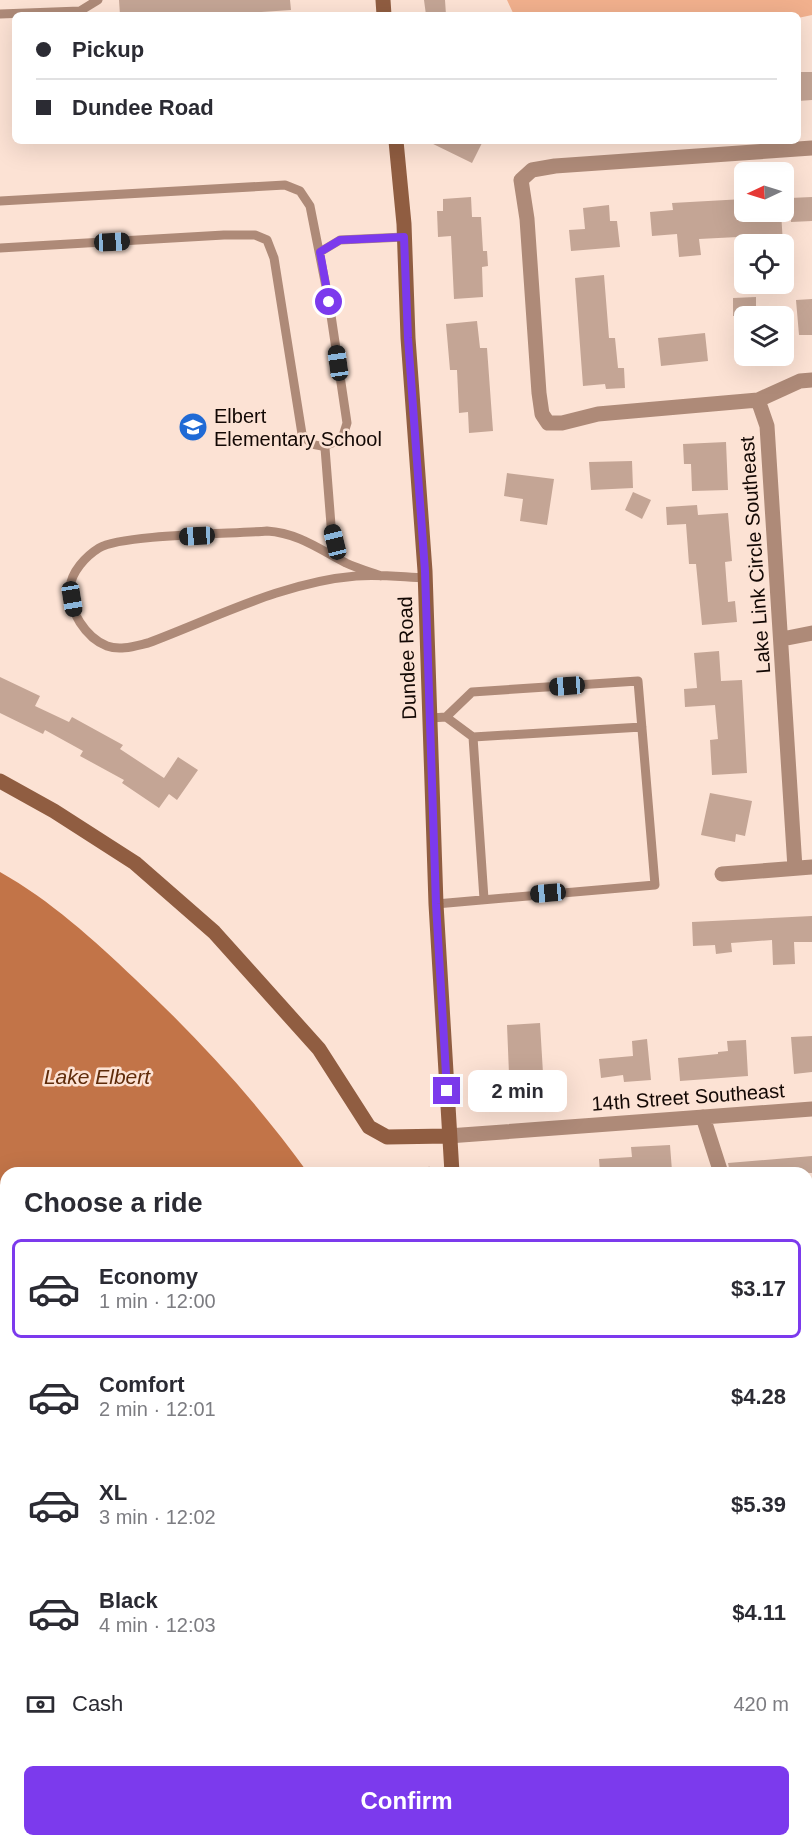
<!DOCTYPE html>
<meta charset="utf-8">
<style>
:root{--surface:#fff;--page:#f7f7f7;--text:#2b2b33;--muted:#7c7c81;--line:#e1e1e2;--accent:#7c3aed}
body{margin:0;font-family:Helvetica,sans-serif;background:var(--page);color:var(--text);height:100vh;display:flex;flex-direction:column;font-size:22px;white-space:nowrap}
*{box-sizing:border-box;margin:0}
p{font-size:20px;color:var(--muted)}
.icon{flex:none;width:33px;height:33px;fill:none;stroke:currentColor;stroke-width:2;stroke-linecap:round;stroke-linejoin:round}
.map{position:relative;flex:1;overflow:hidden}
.drawer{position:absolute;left:0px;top:1167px;width:813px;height:680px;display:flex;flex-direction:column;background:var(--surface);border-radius:18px 18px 0 0;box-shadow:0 6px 24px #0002}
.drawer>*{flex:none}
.banner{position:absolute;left:12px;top:12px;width:789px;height:132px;border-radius:9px;box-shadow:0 6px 24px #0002;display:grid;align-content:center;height:132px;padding:0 24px;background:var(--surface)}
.needle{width:39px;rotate:266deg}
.fabs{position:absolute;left:734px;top:162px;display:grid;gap:12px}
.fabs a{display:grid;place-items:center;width:60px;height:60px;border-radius:9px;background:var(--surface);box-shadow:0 6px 24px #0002;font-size:30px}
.end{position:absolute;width:27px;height:27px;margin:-14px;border:8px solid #7c3aed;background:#fff;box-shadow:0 0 0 3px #fff}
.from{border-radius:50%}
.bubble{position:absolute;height:42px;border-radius:9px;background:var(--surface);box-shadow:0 6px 24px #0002;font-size:20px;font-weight:700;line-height:42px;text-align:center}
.car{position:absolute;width:18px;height:36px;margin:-18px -9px;border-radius:8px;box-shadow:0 0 4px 2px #0007;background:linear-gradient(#222 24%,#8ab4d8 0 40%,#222 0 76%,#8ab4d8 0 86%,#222 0)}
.banner b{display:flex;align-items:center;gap:21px;height:57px;font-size:22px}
.banner b+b{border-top:2px solid var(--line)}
.banner i{width:15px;height:15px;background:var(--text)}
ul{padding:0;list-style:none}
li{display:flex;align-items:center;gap:18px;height:99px;margin:0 12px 9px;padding:0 12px;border:3px solid transparent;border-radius:9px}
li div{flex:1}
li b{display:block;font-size:22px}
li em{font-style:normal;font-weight:700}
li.active{border-color:var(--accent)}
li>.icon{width:54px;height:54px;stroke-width:1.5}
h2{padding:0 24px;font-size:27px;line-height:72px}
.pay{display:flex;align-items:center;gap:15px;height:66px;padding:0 24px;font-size:22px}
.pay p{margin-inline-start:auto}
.primary-button{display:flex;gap:12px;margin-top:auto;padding:12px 24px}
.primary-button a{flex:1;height:69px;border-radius:9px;background:var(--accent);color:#fff;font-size:24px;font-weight:700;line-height:69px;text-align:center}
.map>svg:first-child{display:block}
.green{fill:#f1b08d}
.water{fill:#c27448}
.building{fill:#c4a595}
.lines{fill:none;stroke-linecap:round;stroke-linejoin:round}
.path{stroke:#8e7b72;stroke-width:3;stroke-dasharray:4.5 4.5;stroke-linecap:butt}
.lane{stroke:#ae8a78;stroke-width:9}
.street{stroke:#ae8a78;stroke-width:15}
.secondary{stroke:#905d41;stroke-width:15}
.route{stroke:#7c3aed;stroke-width:8}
.labels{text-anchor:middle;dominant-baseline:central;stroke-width:5;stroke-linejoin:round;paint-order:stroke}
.poi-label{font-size:20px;fill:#130804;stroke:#fce2d4;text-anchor:start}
.street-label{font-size:20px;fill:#130804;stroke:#fce2d4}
.water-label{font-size:21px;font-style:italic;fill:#5f2b09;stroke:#fce2d4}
</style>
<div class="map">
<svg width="812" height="1846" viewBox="0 0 812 1846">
<rect width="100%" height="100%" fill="#fce2d4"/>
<path class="green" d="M507,0H812V15L798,18V15H514Z"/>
<path class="water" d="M0,872C50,900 94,940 135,979C199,1039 257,1102 308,1173H6V1840L502,1841L501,1846H0Z"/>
<path class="building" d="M119,0H290L291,10L217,15H120Z
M424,0H445L446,15H426Z
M798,72H812V100L798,101Z
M427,141H483L472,163Z
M471,197L472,217H481L483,251H487L488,266L482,267L483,297L454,299L451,236L438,237L437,211H443V199Z
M812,197V221L791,222L790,198Z
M744,199V212H781L783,244H757V236L699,239L701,255L679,257L677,234L652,236L650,212L673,210L672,203Z
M609,205L610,221H617L620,247L571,251L569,230L585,229L583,208Z
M604,275L609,338H615L618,368H624L625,388L606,389L605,384L583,386L575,278Z
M756,297V316H733V298Z
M812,299V335H799L796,300Z
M477,321L480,348H487L493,431L469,433L468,412L459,413L457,370H450L446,324Z
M705,333L708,361L661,366L658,338Z
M726,442L728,490L692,491L691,464H684L683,444Z
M632,461L633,488L591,490L589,462Z
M507,473L554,479L547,525L520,521L523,499L504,496Z
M633,492L651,500L642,519L625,510Z
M697,505L698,515L728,513L732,561L725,562L728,602L735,601L737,622L702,625L696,564H689L686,524L667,525L666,507Z
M719,651L721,681L742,680L747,773L712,775L710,740L718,739L715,705L685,707L684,689L697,688L694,653Z
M0,677L40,696L35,706L69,722L72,717L123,745L120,749L164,778L178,757L198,770L177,800L169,794L159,808L122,783L124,780L80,756L83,751L45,730L43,734L0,713Z
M710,793L752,801L745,836L736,834L735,842L701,835Z
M812,916V942H794L795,964L773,965L772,940L731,943L732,952L716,954L715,945L693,946L692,922Z
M540,1023L544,1090L523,1091L522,1073L509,1074L507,1025Z
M812,1036V1072L794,1074L791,1037Z
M647,1039L651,1080L624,1082L623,1075L601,1078L599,1059L633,1056L632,1041Z
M746,1040L748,1076L680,1081L678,1058L718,1054V1052L728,1051L727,1041Z
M670,1145L672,1171L600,1173L599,1159L632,1157L631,1147Z
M812,1156V1173H730L728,1163Z"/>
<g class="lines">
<path class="path" d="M428,1167L429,1173
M549,1840L550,1846"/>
<path class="lane" d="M0,14L80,11L98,0
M0,201L285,185L300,191L310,206L329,302L347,423L342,439C325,447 314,451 302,434L274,258L267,240L255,235H224L0,248
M320,252L340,240L404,237
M325,448L331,525L339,559
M381,576C370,572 357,568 346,563C319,549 298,533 267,531C234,534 122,534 99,548C86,556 71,572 70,588C68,610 86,638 107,646C120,651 135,646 148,643C215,618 283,582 356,576C379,574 402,577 425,578
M446,717L473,737L642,727
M431,718L446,717L472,692L638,681L655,885L436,904
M473,737L484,899"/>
<path class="street" d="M812,148L555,166L532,170L521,180L527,219L539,393L542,414L548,423H562L598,414L758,400L800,381L812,380
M758,400L767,426L795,868
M782,639L812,633
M722,874L812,867
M703,1117L721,1173
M448,1136L812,1109
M807,1443L812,1459
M807,1597L812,1590
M807,1687L812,1686"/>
<path class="secondary" d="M383,0L384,15
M396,141L404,224L408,338L425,571L436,904L452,1173
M0,781L54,811L135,863L214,932L319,1049L369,1127L387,1137L448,1136
M572,1840V1846"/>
</g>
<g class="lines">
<path class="route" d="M329,302L320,252L340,240L404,237L408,338L425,571L436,904L447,1091"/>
</g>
<defs>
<g id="school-disc" transform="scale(1.5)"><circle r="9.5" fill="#206ad5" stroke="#fce2d4"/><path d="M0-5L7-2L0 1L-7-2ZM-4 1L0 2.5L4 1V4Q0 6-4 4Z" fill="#fff"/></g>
</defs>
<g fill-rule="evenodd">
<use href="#school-disc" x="193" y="427"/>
</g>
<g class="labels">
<g class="poi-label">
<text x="214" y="416">Elbert<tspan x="214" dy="23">Elementary School</tspan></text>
</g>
<g class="street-label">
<text transform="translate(755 555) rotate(-94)">Lake Link Circle Southeast</text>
<text transform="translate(407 658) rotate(-92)">Dundee Road</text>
<text transform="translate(688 1097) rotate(-4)">14th Street Southeast</text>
</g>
<g class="water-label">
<text x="97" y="1076">Lake Elbert</text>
</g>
</g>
</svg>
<div class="fabs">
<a><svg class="needle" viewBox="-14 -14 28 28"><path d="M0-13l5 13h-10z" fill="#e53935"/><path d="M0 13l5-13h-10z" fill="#7c7c81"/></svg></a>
<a><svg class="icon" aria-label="locate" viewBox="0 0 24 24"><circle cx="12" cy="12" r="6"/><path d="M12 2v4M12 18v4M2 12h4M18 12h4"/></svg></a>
<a><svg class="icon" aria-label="layers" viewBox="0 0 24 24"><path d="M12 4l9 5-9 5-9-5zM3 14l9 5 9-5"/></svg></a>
</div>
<i class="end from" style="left:329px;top:302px"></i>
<i class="end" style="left:447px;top:1091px"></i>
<div class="bubble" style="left:468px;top:1070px;width:99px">2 min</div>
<i class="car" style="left:112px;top:242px;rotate:87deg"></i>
<i class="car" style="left:338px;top:363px;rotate:352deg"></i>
<i class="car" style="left:197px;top:536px;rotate:267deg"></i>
<i class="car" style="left:335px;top:542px;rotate:346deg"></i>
<i class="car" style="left:72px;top:599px;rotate:171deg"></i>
<i class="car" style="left:567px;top:686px;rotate:266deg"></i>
<i class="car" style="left:548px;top:893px;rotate:265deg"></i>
<div class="banner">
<b><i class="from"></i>Pickup</b>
<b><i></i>Dundee Road</b>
</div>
<section class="drawer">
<h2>Choose a ride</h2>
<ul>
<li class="active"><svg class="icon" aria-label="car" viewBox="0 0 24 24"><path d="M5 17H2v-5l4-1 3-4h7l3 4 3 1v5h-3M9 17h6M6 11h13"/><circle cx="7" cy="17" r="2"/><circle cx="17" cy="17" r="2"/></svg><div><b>Economy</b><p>1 min · 12:00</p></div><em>$3.17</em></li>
<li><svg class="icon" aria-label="car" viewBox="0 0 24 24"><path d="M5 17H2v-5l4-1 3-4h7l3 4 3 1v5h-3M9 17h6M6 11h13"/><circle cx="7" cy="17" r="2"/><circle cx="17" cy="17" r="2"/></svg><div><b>Comfort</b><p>2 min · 12:01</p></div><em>$4.28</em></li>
<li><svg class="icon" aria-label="car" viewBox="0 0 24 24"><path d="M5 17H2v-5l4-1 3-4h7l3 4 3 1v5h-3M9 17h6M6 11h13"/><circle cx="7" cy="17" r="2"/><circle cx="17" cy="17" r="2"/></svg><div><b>XL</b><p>3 min · 12:02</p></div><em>$5.39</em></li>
<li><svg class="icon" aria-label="car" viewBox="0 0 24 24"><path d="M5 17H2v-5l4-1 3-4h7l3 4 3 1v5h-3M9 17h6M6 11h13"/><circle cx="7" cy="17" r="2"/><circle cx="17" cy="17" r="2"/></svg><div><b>Black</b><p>4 min · 12:03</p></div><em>$4.11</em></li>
</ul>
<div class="pay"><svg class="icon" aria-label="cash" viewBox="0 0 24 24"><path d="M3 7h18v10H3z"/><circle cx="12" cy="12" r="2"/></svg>Cash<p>420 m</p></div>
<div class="primary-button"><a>Confirm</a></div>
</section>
</div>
